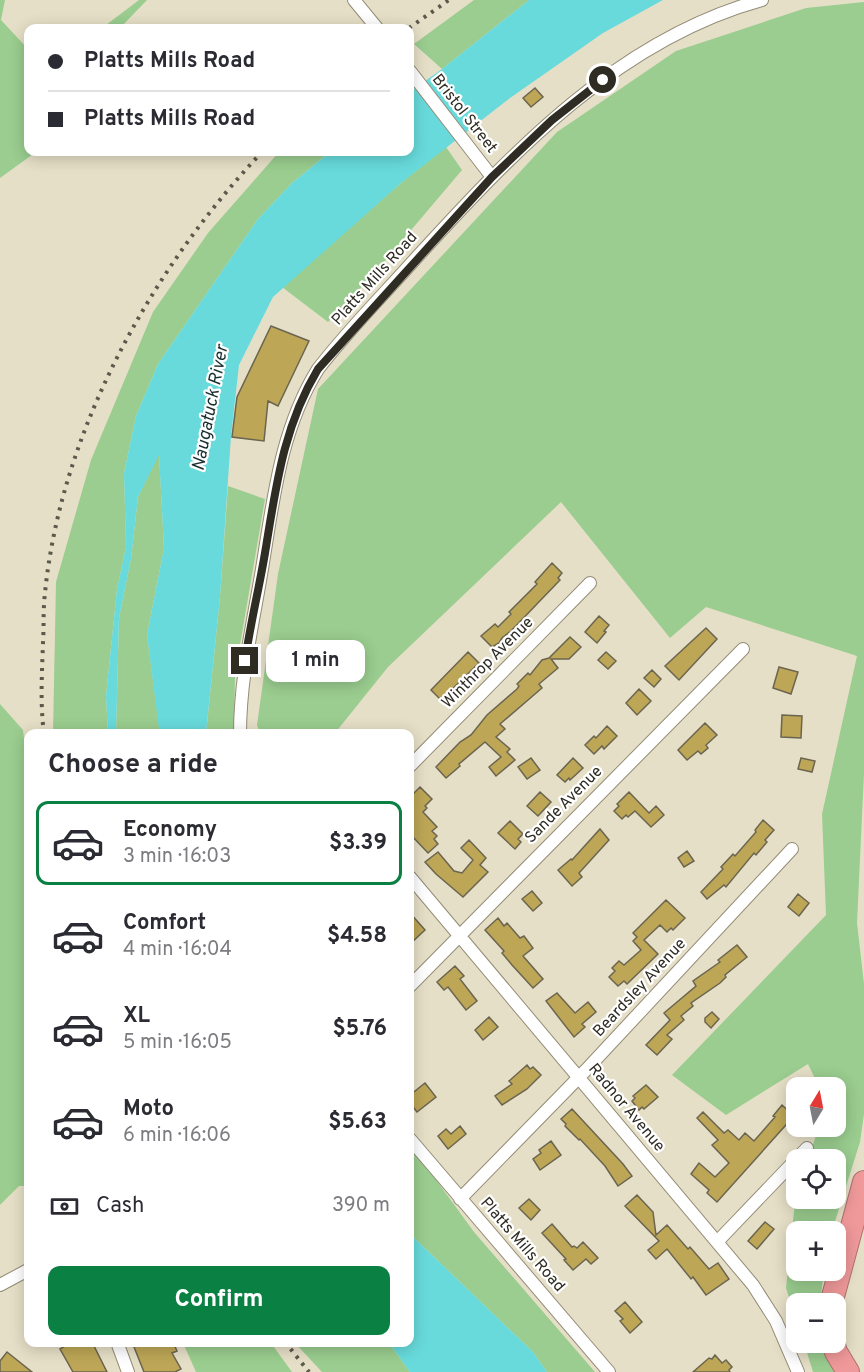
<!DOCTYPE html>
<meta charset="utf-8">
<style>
:root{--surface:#fff;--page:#f7f7f7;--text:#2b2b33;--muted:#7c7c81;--line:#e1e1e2;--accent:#0b8043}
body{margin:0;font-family:Overpass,sans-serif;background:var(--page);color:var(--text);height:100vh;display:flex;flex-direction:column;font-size:22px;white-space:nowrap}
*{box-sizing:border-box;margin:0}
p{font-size:20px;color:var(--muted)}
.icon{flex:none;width:33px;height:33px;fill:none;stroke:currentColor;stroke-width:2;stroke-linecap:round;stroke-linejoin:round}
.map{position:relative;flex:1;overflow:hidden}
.side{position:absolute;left:24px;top:729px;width:390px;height:618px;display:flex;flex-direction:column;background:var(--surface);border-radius:12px;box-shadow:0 3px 15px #0003}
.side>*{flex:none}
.banner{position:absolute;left:24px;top:24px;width:390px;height:132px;border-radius:12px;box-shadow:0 3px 15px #0003;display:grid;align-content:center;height:132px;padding:0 24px;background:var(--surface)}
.needle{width:39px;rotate:10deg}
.tools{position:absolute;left:786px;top:1077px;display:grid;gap:12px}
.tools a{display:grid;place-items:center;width:60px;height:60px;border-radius:12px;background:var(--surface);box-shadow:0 3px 15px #0003;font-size:30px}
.end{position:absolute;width:27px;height:27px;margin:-14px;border:8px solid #2f2c23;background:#fff;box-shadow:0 0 0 3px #fff}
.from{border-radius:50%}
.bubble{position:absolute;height:42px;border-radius:12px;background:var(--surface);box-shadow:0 3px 15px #0003;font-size:20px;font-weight:700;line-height:42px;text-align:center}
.banner b{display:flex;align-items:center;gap:21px;height:57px;font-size:22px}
.banner b+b{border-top:2px solid var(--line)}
.banner i{width:15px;height:15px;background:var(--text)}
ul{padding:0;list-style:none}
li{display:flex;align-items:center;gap:18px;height:84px;margin:0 12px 9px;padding:0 12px;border:3px solid transparent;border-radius:12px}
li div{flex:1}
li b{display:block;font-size:22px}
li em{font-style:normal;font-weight:700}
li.current{border-color:var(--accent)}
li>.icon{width:54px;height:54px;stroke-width:1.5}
h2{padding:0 24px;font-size:27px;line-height:72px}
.pay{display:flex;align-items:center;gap:15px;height:66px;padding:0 24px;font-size:22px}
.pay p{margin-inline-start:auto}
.action{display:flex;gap:12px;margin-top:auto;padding:12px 24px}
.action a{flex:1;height:69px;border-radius:12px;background:var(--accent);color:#fff;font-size:24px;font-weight:700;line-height:69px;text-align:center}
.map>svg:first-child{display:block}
.green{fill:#9acd8f}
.water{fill:#68dadb}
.building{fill:#bda656;stroke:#6b6550;stroke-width:1.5}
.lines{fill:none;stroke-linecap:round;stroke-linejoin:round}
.minor-casing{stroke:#938c76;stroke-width:14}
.motorway-casing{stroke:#ac7370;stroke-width:24}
.minor{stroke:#fff;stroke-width:12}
.motorway{stroke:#f0999a;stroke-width:22}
.rail{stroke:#5c584b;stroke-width:4;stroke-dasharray:3 6;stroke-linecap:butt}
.route{stroke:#2f2c23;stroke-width:8}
.labels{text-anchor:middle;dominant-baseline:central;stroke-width:4.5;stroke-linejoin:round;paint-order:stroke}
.street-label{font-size:16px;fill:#2f2c23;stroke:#fff}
.water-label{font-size:18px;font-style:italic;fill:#1a2f2f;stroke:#fff}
</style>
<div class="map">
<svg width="864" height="1372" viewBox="0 0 864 1372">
<rect width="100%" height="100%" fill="#e6dfc7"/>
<path class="green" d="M0,0H5L1,20L28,49V152H36L0,178Z
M139,0H147L120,28H102Z
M474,0H529L442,69L414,44Z
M864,2V773L857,923L864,984V1114L860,1142L832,1231L796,1232V1270L824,1271L820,1303L796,1304V1319L786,1288L795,1202L796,1196V1198H836V1160L808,1159L819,1127L836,1126V1088L819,1087L808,1064L726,1115L672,1075L826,915L822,814L857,656L706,607L670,638L561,502L388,667L335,733H260L257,725L278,574L318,389L557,132L676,51L806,8Z
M446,147L462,170L373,275L328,322L282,287L401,183Z
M279,152H330L292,183L258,219L158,364L136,416L124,473L126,547L117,589L106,696L108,733L53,734L56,582L91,460L153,312L208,233Z
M159,453L164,548L147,635L160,733L116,734L119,618L131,559L138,497Z
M228,486L265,499L235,674L234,733L206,734L220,597Z
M0,704L23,730L28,773V1186H19L0,1205Z
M410,1144L474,1232L595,1372H547L533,1352L410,1234Z
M183,1343H271L292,1372H196Z
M295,1343H389L410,1372H322Z
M804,1343H824L835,1372H813Z"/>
<path class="water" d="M529,0H663L603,33L510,98L401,183L273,297L239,365L231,436L220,597L206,733H160L159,729L147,635L164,548L159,455L138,497L131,559L119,618L116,733L108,734L106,696L117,589L126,547L124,473L136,416L158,364L258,219L292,183L330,152H410V92L442,69Z
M410,1234L533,1352L547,1372H410L389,1343L410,1342Z"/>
<path class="building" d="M535,88L543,97L531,107L523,98Z
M271,326L309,341L278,406L268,401L264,441L232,437L237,397Z
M552,563L562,573L558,578L560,580L511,631L502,638L499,643L492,647L481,636L495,624L498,627L511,614L509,612L537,584L535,582Z
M599,616L609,625L604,631L606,632L597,643L585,632Z
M706,628L717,639L679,680L665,666Z
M570,637L581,647L569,659H551L558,668L539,684L542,688L500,724L505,729L496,737L510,749L507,752L515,760L496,776L489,767L501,757L485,742L459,764L460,766L446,778L436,767L460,742L471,735L487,715L517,689L519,686L517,684L528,673L530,675L542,660L549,658Z
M468,652L479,663L441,700L431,690Z
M606,652L616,661L608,669L598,660Z
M779,667L798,672L791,694L773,688Z
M652,670L661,679L654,687L644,678Z
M639,689L651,701L637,715L626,703Z
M782,715L802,716L801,738L781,737Z
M705,723L717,735L706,745L708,748L701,754L698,751L687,760L678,750Z
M607,726L617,736L604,749L602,746L594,754L585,745L594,736L596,738Z
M531,758L540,770L527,779L518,767Z
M573,758L583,768L570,780L569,778L565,782L557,775Z
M801,758L815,761L812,772L798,769Z
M420,787L432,799L425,806L427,808L423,812L437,827L432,831L437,836L434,839L438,844L428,853L410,834V797Z
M540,792L551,802L538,816L527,806Z
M629,792L649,813L656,806L664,815L651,827L635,811L628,817L626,815L622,819L614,811L619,806L617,804Z
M763,820L774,830L765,840L767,842L756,855L754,853L726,887L724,885L707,899L701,892L723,869L721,867L733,854L735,856L756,832L755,830Z
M510,821L523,834L518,839L521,842L515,849L498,833Z
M600,829L609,840L579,873L582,877L572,886L558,870L571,859L572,860Z
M469,840L486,858L480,865L488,872L463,897L436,874L425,862L438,852L454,871L462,873L473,860L461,848Z
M687,851L694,861L684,867L678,858Z
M532,891L542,903L533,911L522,899Z
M798,894L809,903L799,916L788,907Z
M666,900L685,918L673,930L671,928L667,932L660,925L644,940L658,954L627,984L624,981L618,986L609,977L615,971L612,968L619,961L624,965L641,950L633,941L637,937L633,933Z
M410,913L425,930L410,944Z
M498,918L504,926L507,923L520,938L524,936L533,948L523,956L543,979L533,988L512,965L502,953L504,951L485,930Z
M737,945L747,957L725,975L726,977L720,983L691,1003L693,1006L681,1016L684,1020L667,1035L672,1039L657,1055L646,1045L670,1020L664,1013L696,986L693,981L720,962L718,960Z
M455,966L464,976L460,979L477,1001L466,1010L448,987L444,990L437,982Z
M557,993L575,1013L588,1002L596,1012L582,1024L585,1027L574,1037L546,1001Z
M712,1012L719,1019L711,1028L705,1022V1018Z
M489,1017L498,1027L483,1040L475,1030Z
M527,1065L530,1069L533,1067L541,1075L527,1089L502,1105L495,1096L512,1084L509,1081Z
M425,1083L436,1097L417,1112L410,1103V1095Z
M646,1085L658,1097L644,1109L642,1107L639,1110L632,1101L635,1098L633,1096Z
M782,1105L794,1116L717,1202L707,1193L709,1190L691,1174L699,1163L715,1177L729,1163L712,1145L718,1140L697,1118L703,1112L724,1133L728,1130L739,1140L745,1133L754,1141L775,1117L773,1116Z
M572,1109L623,1164L632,1176L618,1186L605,1166L580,1139L579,1140L565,1126L566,1124L561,1119Z
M460,1126L466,1134L448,1149L438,1136L446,1129L451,1134Z
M551,1141L561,1155L540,1170L533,1159L541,1153L539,1150Z
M637,1195L653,1212L656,1235L667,1225L688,1249L690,1247L709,1269L718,1263L729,1279L706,1295L693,1277L691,1279L667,1249L656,1259L648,1250L659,1241L625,1206Z
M529,1199L540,1210L531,1220L519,1208Z
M765,1222L774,1229L757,1249L748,1241Z
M552,1224L572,1247L574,1246L577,1248L583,1242L598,1258L591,1264L586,1259L573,1270L564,1260L566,1259L542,1233Z
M625,1302L642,1322L630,1333L620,1321L623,1319L615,1311Z
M71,1342H92L107,1372H73L60,1349Z
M132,1342H173L177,1351L172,1353L181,1369L175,1372H144Z
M7,1352L32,1372H0V1361Z
M715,1355L722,1363L726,1360L732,1367L729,1370L730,1372H693L709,1358L712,1359Z"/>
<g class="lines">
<g class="minor-casing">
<path id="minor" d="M354,0L377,28
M410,71L492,177
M240,734C240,680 252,628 261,575C273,504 279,432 318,369C348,330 384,294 417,257C514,151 619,39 762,0
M410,766L590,583
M410,877L753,1285L776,1321L798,1372
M410,986L743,649
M410,1139L609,1372
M460,1199L586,1070L792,849
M717,1242L807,1148
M0,1285L28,1270
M117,1342L128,1372"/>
</g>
<g class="motorway-casing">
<path id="motorway" d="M831,1304L864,1182
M833,1342L836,1352L848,1372"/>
</g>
<use href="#minor" class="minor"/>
<use href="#motorway" class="motorway"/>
<path class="rail" d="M409,28L449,0
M44,734C40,703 42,673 43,643C44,626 43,609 45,593C61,431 152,268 262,152
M285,1342L309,1372"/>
</g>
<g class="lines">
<path class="route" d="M245,661C250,625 259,589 265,553C276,487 283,427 318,369L492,177L552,120L603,80"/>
</g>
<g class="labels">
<g class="street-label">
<text transform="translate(464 114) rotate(52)">Bristol Street</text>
<text transform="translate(375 279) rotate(-48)">Platts Mills Road</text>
<text transform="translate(488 663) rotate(-45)">Winthrop Avenue</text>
<text transform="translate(564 805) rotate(-45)">Sande Avenue</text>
<text transform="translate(640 988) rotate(-47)">Beardsley Avenue</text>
<text transform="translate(626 1108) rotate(50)">Radnor Avenue</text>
<text transform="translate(522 1245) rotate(49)">Platts Mills Road</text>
</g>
<g class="water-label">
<text transform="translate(211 408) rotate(-79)">Naugatuck River</text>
</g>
</g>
</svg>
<div class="tools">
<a><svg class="needle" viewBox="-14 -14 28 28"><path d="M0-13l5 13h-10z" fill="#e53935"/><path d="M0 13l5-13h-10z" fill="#7c7c81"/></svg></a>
<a><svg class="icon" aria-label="locate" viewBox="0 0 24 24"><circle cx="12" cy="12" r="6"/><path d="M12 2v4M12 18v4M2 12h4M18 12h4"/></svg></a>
<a>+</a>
<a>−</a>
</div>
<i class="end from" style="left:603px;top:80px"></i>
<i class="end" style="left:245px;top:661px"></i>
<div class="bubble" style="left:266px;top:640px;width:99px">1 min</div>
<div class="banner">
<b><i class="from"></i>Platts Mills Road</b>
<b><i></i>Platts Mills Road</b>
</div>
<section class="side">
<h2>Choose a ride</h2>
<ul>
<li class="current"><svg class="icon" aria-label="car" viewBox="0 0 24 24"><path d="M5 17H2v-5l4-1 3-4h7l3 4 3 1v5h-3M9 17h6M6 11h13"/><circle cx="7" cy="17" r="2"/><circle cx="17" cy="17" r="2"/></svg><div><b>Economy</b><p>3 min · 16:03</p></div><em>$3.39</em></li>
<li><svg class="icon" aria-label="car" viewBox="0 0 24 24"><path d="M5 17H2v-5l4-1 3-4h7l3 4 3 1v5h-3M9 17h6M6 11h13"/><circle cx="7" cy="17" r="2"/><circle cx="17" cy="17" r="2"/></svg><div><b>Comfort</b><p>4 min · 16:04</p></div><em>$4.58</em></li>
<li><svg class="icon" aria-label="car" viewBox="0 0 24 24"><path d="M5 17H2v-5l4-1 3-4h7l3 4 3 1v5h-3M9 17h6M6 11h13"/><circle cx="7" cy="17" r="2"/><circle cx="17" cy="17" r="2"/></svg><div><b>XL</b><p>5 min · 16:05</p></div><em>$5.76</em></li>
<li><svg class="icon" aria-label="car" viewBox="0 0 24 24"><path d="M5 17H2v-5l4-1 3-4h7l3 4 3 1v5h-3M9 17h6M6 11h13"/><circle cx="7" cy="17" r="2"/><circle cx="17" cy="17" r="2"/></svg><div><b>Moto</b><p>6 min · 16:06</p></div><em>$5.63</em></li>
</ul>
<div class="pay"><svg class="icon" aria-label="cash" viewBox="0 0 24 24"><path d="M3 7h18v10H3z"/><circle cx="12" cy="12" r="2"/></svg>Cash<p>390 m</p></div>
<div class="action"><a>Confirm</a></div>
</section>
</div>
